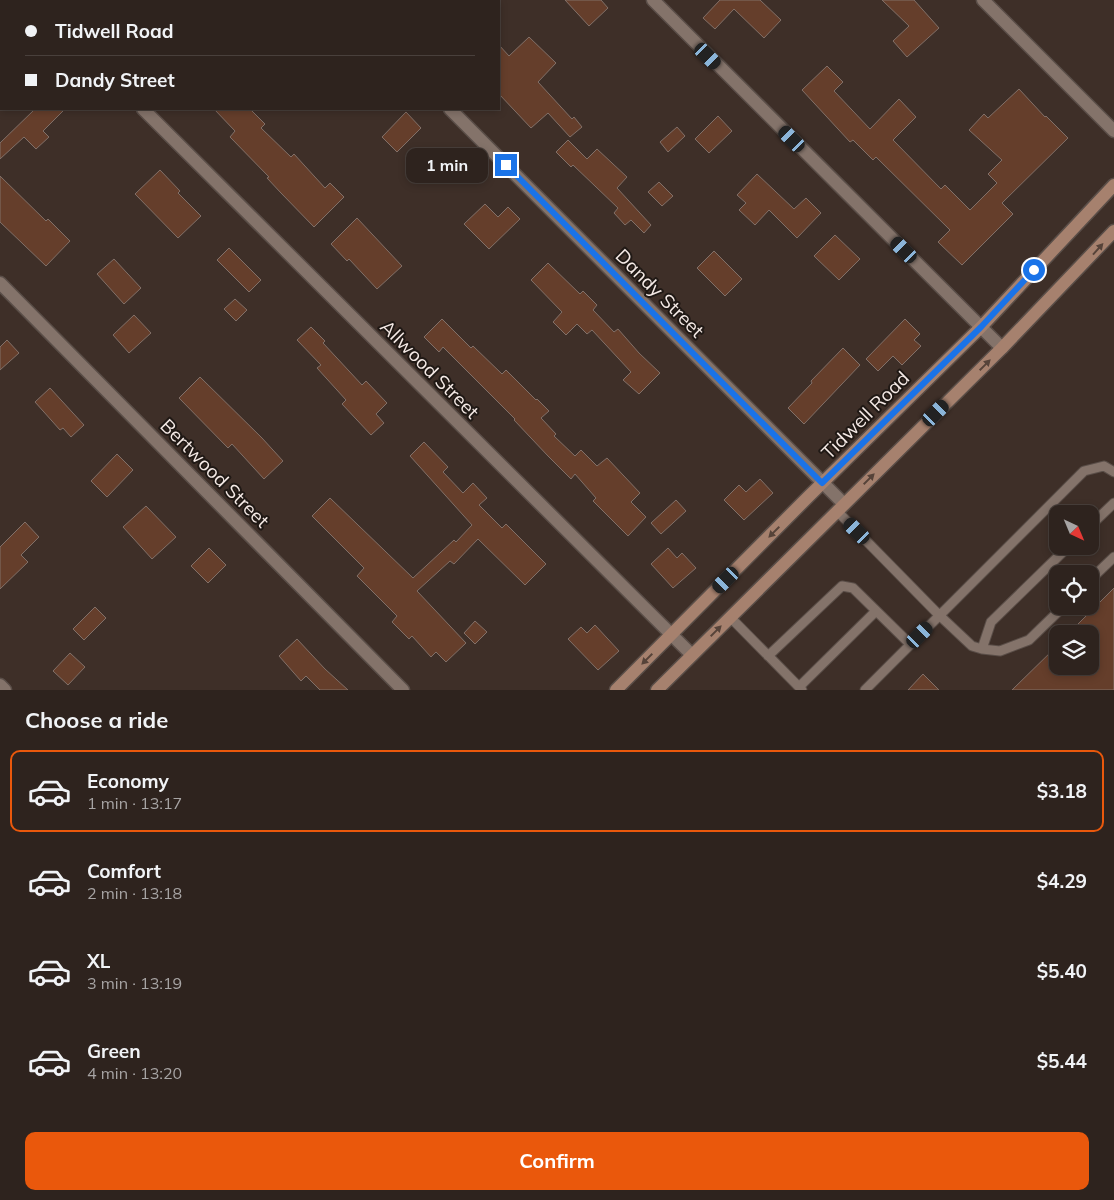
<!DOCTYPE html>
<meta charset="utf-8">
<style>
:root{--surface:#2e231e;--page:#362b27;--text:#f1f3f6;--muted:#a7a4a4;--line:#49403c;--accent:#ea580c}
body{margin:0;font-family:Mulish,sans-serif;background:var(--page);color:var(--text);height:100vh;display:flex;flex-direction:column;font-size:19px;white-space:nowrap}
*{box-sizing:border-box;margin:0}
p{font-size:16px;color:var(--muted)}
.icon{flex:none;width:28px;height:28px;fill:none;stroke:currentColor;stroke-width:2;stroke-linecap:round;stroke-linejoin:round}
.map{position:relative;height:690px;overflow:hidden}
.side{display:flex;flex-direction:column;background:var(--surface);flex:1}
.side>*{flex:none}
.hud{position:absolute;left:0px;top:0px;width:500px;height:110px;box-shadow:0 2px 8px #0003,0 0 0 1px var(--line);display:grid;align-content:center;height:110px;padding:0 25px;background:var(--surface)}
.needle{width:32px;rotate:136deg}
.tools{position:absolute;left:1049px;top:505px;display:grid;gap:10px}
.tools a{display:grid;place-items:center;width:50px;height:50px;border-radius:10px;background:var(--surface);box-shadow:0 2px 8px #0003,0 0 0 1px var(--line);font-size:25px}
.end{position:absolute;width:22px;height:22px;margin:-11px;border:6px solid #1a73e8;background:#fff;box-shadow:0 0 0 2px #fff}
.from{border-radius:50%}
.bubble{position:absolute;height:35px;border-radius:10px;background:var(--surface);box-shadow:0 2px 8px #0003,0 0 0 1px var(--line);font-size:16px;font-weight:700;line-height:35px;text-align:center}
.car{position:absolute;width:15px;height:30px;margin:-15px -8px;border-radius:6px;box-shadow:0 0 4px 1px #0007;background:linear-gradient(#222 24%,#8ab4d8 0 40%,#222 0 76%,#8ab4d8 0 86%,#222 0)}
.hud b{display:flex;align-items:center;gap:18px;height:48px;font-size:19px}
.hud b+b{border-top:1px solid var(--line)}
.hud i{width:12px;height:12px;background:var(--text)}
ul{padding:0;list-style:none}
li{display:flex;align-items:center;gap:15px;height:82px;margin:0 10px 8px;padding:0 15px;border:2px solid transparent;border-radius:10px}
li div{flex:1}
li b{display:block;font-size:19px}
li em{font-style:normal;font-weight:700}
li.selected{border-color:var(--accent)}
li>.icon{width:45px;height:45px;stroke-width:1.5}
h2{padding:0 25px;font-size:22px;line-height:60px}
.primary-button{display:flex;gap:10px;margin-top:auto;padding:10px 25px}
.primary-button a{flex:1;height:58px;border-radius:10px;background:var(--accent);color:#fff;font-size:20px;font-weight:700;line-height:58px;text-align:center}
.map>svg:first-child{display:block}
.building{fill:#653e2b;stroke:#827068}
.lines{fill:none;stroke-linecap:round;stroke-linejoin:round}
.lane-casing{stroke:#5a4e48;stroke-width:11}
.street-casing{stroke:#5a4e48;stroke-width:15}
.secondary-casing{stroke:#5a4e48;stroke-width:15}
.lane{stroke:#84736a;stroke-width:9}
.street{stroke:#84736a;stroke-width:12}
.secondary{stroke:#a6816e;stroke-width:12}
.oneway{fill:#564339}
.route{stroke:#1a73e8;stroke-width:6}
.labels{text-anchor:middle;dominant-baseline:central;stroke-width:4;stroke-linejoin:round;paint-order:stroke}
.street-label{font-size:19px;fill:#f5eae6;stroke:#201915}
</style>
<div class="map">
<svg width="1114" height="690" viewBox="0 0 1114 690">
<rect width="100%" height="100%" fill="#3e2f28"/>
<path class="building" d="M565,0H601L608,8L589,26Z
M720,0H760L781,20L764,38L734,9L715,29L703,18Z
M882,0H914L939,28L907,57L893,41L909,26Z
M529,37L556,63L538,82L572,119L574,117L582,127L570,137L548,113L531,128L499,94V45L509,56Z
M827,66L843,82L834,91L870,129L899,99L916,117L893,140L941,189L945,185L970,210L997,183L988,174L1002,160L969,130L984,114L988,118L1019,89L1045,117L1046,116L1068,138L1002,203L1013,214L962,265L938,242L950,230L876,157L873,160L853,140L850,142L802,90Z
M35,109H65L43,131L49,137L36,149L24,137L0,159V143Z
M214,109H250L265,124L261,128L291,157L294,154L325,188L330,183L344,197L314,227L281,193L267,178L269,177L230,137L235,131Z
M406,112L421,128L397,152L382,137Z
M718,116L732,131L709,153L695,139Z
M677,127L685,136L668,152L660,142Z
M568,140L587,159L597,149L627,177L617,188L651,225L644,233L631,220L625,225L614,213L618,208L573,165L571,167L556,152Z
M160,170L180,191L178,193L201,216L178,238L135,194Z
M757,174L794,209L806,198L821,213L797,238L769,210L755,225L739,210L746,203L737,195Z
M0,176L46,221L48,219L70,241L46,266L0,222Z
M659,182L673,196L662,206L648,192Z
M485,204L498,217L508,207L520,219L489,249L464,224Z
M357,218L402,266L377,289L349,259L347,261L331,244Z
M835,235L860,259L839,280L814,256Z
M229,248L261,280L249,292L217,260Z
M714,251L742,279L725,296L697,268Z
M114,259L141,288L124,304L97,274Z
M548,263L580,294L583,291L597,305L593,310L614,332L618,329L639,353L660,373L639,394L623,380L631,372L592,330L587,334L577,324L566,335L553,322L562,312L531,280Z
M235,299L247,310L236,321L224,309Z
M134,315L151,333L129,353L113,335Z
M442,319L471,348L473,346L502,374L506,370L536,400L537,399L549,411L541,418L556,434L554,436L575,456L581,450L597,466L607,458L640,493L631,502L646,517L628,536L593,501L596,498L575,474L571,479L548,456L514,420L515,419L443,347L439,352L424,337Z
M905,319L920,334L914,340L921,346L902,365L893,356L878,371L866,359Z
M311,327L325,341L323,343L362,385L366,381L387,403L376,414L384,423L371,435L342,404L346,400L317,368L321,365L297,340Z
M7,340L19,353L0,370V347Z
M843,348L860,365L804,424L788,408L812,383L811,381Z
M200,377L262,438L283,461L264,479L232,444L228,448L179,398Z
M50,388L84,425L71,437L63,428L60,430L35,402Z
M424,442L448,467L443,472L463,493L473,483L487,498L479,505L502,528L506,524L546,564L525,585L478,539L454,564L450,561L417,591L466,643L446,662L436,652L431,657L412,636L409,639L392,622L397,616L357,576L364,568L312,516L330,498L413,578L454,540L456,542L472,525L410,456Z
M117,454L133,470L107,497L91,481Z
M760,479L773,493L744,520L724,500L739,485L746,492Z
M676,500L686,511L661,534L651,523Z
M146,506L176,537L152,559L123,527Z
M25,522L39,537L21,555L28,562L0,589V547Z
M209,548L226,565L208,583L191,566Z
M668,548L677,558L682,553L696,568L673,588L651,564Z
M1114,588V690H1012L1058,645V666H1090V634H1068Z
M95,607L106,618L84,640L73,629Z
M475,621L487,632L475,644L464,633Z
M595,625L619,651L598,670L568,639L581,627L587,633Z
M297,639L325,669L348,690H320L306,676L301,681L279,656Z
M70,653L85,667L68,685L53,671Z
M923,674L939,690H908Z"/>
<g class="lines">
<g class="lane-casing">
<path id="lane" d="M837,511L939,615L972,646L982,649L1000,651L1029,640L1064,606
M1090,526L1114,503
M1090,580L1114,557
M730,617L802,690
M982,649L991,622L1069,546
M768,656L842,586L853,588L910,644
M799,687L876,611
M865,690L1084,471L1104,466L1114,472"/>
</g>
<g class="street-casing">
<path id="street" d="M34,0L35,1
M342,0L343,1
M653,0L1002,348
M983,0L1114,131
M0,28L1,27
M143,109L692,655
M450,109L844,504
M0,283L403,690
M0,685L5,690"/>
</g>
<g class="secondary-casing">
<path id="secondary" d="M616,690L808,497L981,327L1114,185
M657,690L1002,348L1114,231"/>
</g>
<use href="#lane" class="lane"/>
<use href="#street" class="street"/>
<use href="#secondary" class="secondary"/>
</g>
<defs><path id="oneway-solid" d="M-6-.8H1V-3.2L6.5 0L1 3.2V.8H-6Z" transform="scale(1.25)"/></defs>
<g class="oneway">
<use href="#oneway-solid" transform="translate(1098 249) rotate(-48)"/>
<use href="#oneway-solid" transform="translate(985 365) rotate(-45)"/>
<use href="#oneway-solid" transform="translate(869 479) rotate(-45)"/>
<use href="#oneway-solid" transform="translate(774 532) rotate(135)"/>
<use href="#oneway-solid" transform="translate(716 631) rotate(-45)"/>
<use href="#oneway-solid" transform="translate(647 659) rotate(135)"/>
</g>
<g class="lines">
<path class="route" d="M506,165L822,483L981,327L1034,270"/>
</g>
<g class="labels">
<g class="street-label">
<text transform="translate(660 293) rotate(45)">Dandy Street</text>
<text transform="translate(430 369) rotate(45)">Allwood Street</text>
<text transform="translate(865 415) rotate(-45)">Tidwell Road</text>
<text transform="translate(215 473) rotate(45)">Bertwood Street</text>
</g>
</g>
</svg>
<div class="tools">
<a><svg class="needle" viewBox="-14 -14 28 28"><path d="M0-13l5 13h-10z" fill="#e53935"/><path d="M0 13l5-13h-10z" fill="#a7a4a4"/></svg></a>
<a><svg class="icon" aria-label="locate" viewBox="0 0 24 24"><circle cx="12" cy="12" r="6"/><path d="M12 2v4M12 18v4M2 12h4M18 12h4"/></svg></a>
<a><svg class="icon" aria-label="layers" viewBox="0 0 24 24"><path d="M12 4l9 5-9 5-9-5zM3 14l9 5 9-5"/></svg></a>
</div>
<i class="end from" style="left:1034px;top:270px"></i>
<i class="end" style="left:506px;top:165px"></i>
<div class="bubble" style="left:406px;top:148px;width:82px">1 min</div>
<i class="car" style="left:708px;top:56px;rotate:135deg"></i>
<i class="car" style="left:792px;top:139px;rotate:315deg"></i>
<i class="car" style="left:904px;top:250px;rotate:315deg"></i>
<i class="car" style="left:936px;top:413px;rotate:45deg"></i>
<i class="car" style="left:857px;top:531px;rotate:315deg"></i>
<i class="car" style="left:726px;top:580px;rotate:225deg"></i>
<i class="car" style="left:920px;top:635px;rotate:45deg"></i>
<div class="hud">
<b><i class="from"></i>Tidwell Road</b>
<b><i></i>Dandy Street</b>
</div>
</div>
<section class="side">
<h2>Choose a ride</h2>
<ul>
<li class="selected"><svg class="icon" aria-label="car" viewBox="0 0 24 24"><path d="M5 17H2v-5l4-1 3-4h7l3 4 3 1v5h-3M9 17h6M6 11h13"/><circle cx="7" cy="17" r="2"/><circle cx="17" cy="17" r="2"/></svg><div><b>Economy</b><p>1 min · 13:17</p></div><em>$3.18</em></li>
<li><svg class="icon" aria-label="car" viewBox="0 0 24 24"><path d="M5 17H2v-5l4-1 3-4h7l3 4 3 1v5h-3M9 17h6M6 11h13"/><circle cx="7" cy="17" r="2"/><circle cx="17" cy="17" r="2"/></svg><div><b>Comfort</b><p>2 min · 13:18</p></div><em>$4.29</em></li>
<li><svg class="icon" aria-label="car" viewBox="0 0 24 24"><path d="M5 17H2v-5l4-1 3-4h7l3 4 3 1v5h-3M9 17h6M6 11h13"/><circle cx="7" cy="17" r="2"/><circle cx="17" cy="17" r="2"/></svg><div><b>XL</b><p>3 min · 13:19</p></div><em>$5.40</em></li>
<li><svg class="icon" aria-label="car" viewBox="0 0 24 24"><path d="M5 17H2v-5l4-1 3-4h7l3 4 3 1v5h-3M9 17h6M6 11h13"/><circle cx="7" cy="17" r="2"/><circle cx="17" cy="17" r="2"/></svg><div><b>Green</b><p>4 min · 13:20</p></div><em>$5.44</em></li>
</ul>
<div class="primary-button"><a>Confirm</a></div>
</section>
